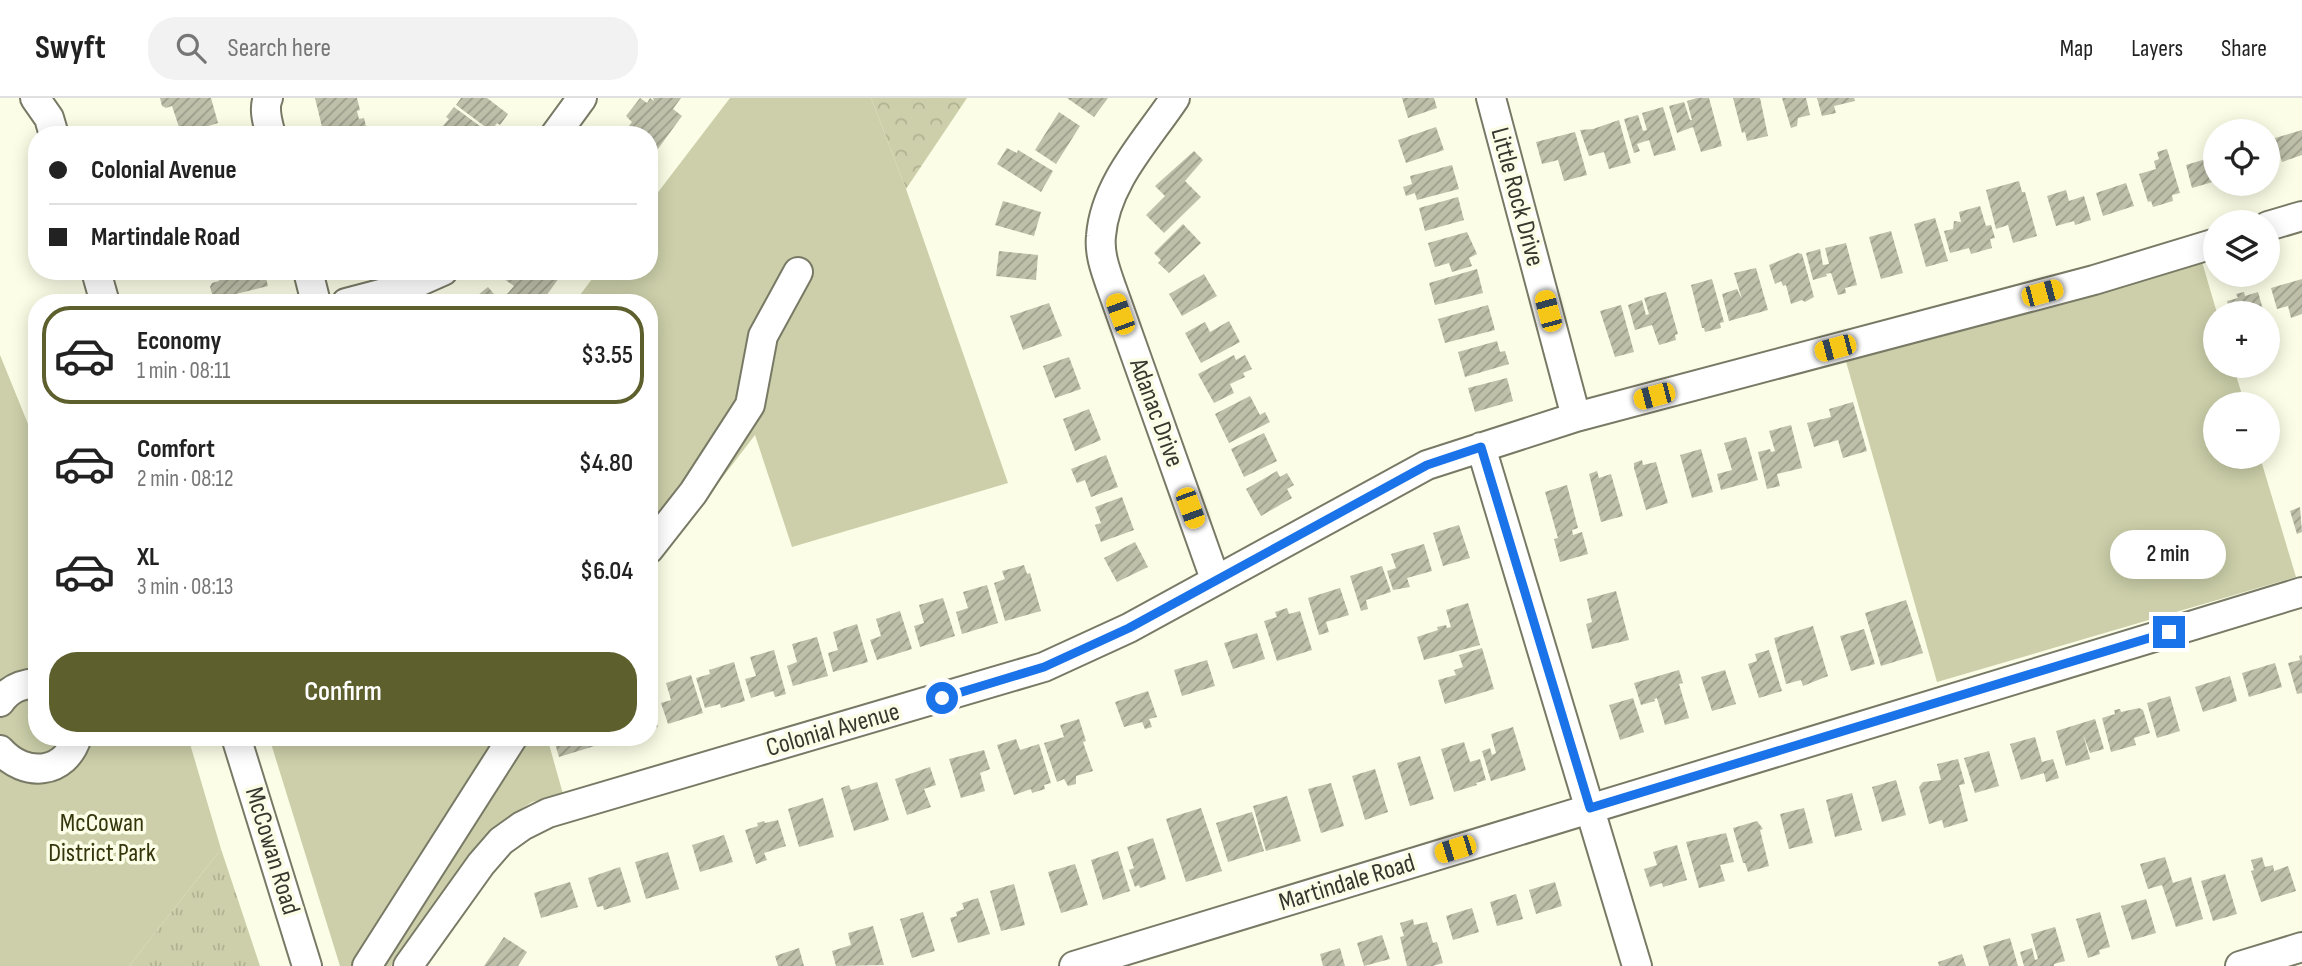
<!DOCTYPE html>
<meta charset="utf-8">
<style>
:root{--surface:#fff;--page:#f2f2f2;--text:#222;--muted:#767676;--line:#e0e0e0;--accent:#5d5f2d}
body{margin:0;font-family:"Sofia Sans Condensed",sans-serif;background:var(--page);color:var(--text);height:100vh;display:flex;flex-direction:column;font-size:26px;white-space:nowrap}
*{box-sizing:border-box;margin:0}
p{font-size:23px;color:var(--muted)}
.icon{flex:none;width:38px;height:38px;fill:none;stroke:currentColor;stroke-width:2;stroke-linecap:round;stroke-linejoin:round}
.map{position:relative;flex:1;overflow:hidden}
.sheet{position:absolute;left:28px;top:196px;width:630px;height:452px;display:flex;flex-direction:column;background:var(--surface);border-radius:28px;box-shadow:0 4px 18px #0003}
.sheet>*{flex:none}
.banner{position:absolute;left:28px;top:28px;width:630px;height:154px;border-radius:28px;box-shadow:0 4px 18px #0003;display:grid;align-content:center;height:154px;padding:0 21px;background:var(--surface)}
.controls{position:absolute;left:2203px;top:21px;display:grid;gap:14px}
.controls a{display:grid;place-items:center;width:77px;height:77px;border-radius:50%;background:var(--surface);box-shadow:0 4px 18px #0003;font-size:35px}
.end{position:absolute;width:32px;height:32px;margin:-16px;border:9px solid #1a73e8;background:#fff;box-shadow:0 0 0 4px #fff}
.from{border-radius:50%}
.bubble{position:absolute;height:49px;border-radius:24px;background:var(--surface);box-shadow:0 4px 18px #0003;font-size:23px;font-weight:600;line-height:49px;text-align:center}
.car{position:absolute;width:21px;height:42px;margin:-21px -10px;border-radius:9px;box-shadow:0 0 5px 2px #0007;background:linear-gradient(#f5c518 24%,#345 0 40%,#f5c518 0 76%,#345 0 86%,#f5c518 0)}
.banner b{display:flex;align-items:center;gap:24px;height:66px;font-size:26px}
.banner b+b{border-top:2px solid var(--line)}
.banner i{width:18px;height:18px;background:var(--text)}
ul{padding:12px 0 0;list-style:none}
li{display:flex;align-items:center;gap:21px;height:98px;margin:0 14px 10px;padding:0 7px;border:4px solid transparent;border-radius:28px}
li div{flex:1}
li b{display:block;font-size:26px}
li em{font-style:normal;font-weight:600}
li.on{border-color:var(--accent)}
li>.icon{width:63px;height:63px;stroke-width:1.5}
.cta{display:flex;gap:14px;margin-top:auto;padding:14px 21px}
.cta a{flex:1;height:80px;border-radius:28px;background:var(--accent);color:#fff;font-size:28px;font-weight:600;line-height:80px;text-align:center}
header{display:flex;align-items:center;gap:42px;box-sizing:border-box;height:98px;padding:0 35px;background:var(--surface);border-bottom:2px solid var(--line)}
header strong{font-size:33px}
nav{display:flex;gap:38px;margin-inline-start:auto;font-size:24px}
.search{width:490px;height:63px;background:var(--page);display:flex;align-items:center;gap:18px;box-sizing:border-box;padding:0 24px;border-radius:28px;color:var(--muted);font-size:26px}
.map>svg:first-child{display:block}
.grass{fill:url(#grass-tufts)}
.forest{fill:url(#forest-crowns)}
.green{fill:#cccfa9}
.building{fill:url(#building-hatch)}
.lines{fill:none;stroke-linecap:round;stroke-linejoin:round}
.minor-casing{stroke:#797a66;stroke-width:32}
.minor{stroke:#fff;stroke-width:28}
.route{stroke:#1a73e8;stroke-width:9}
.labels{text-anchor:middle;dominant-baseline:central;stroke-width:7;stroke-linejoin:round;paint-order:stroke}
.street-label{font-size:26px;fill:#36372e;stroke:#fbfde6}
.park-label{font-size:26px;fill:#35360c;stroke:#fbfde6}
</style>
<header>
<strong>Swyft</strong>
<div class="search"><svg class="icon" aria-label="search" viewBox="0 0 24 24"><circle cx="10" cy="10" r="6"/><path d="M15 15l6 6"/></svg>Search here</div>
<nav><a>Map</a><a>Layers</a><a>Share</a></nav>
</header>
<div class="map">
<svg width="2302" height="868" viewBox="0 0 2302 868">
<defs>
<pattern id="grass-tufts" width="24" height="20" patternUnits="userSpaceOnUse" patternTransform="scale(1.75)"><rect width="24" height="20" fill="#cccfa9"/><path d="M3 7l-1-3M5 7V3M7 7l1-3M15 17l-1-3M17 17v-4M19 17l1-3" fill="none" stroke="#b0b292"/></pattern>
<pattern id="forest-crowns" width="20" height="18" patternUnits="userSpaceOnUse" patternTransform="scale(1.75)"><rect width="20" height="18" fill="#cccfa9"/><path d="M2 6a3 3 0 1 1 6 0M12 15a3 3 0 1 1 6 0" fill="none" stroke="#b0b292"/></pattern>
<pattern id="building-hatch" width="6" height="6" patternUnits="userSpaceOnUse" patternTransform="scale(1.75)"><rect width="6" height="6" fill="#bec0aa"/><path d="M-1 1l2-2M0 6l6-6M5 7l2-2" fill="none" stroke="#9b9d8b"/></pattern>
</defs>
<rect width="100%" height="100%" fill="#fbfde6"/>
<path class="grass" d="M221,751L260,868H129Z"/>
<path class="forest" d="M871,0H967L906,91Z"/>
<path class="green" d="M730,0H871L906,91L1008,385L792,449L755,337L649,475V205H574L598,173H649V106Z
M2200,157L2217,215H2216V268H2233L2245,306H2216V359H2260L2296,479L1937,584L1845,260Z
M0,257L37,348V639H188L221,751L129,868H0Z
M269,639H547L563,696L532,704L510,718L479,744L391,868H340Z"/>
<path class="building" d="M160,0H211L218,25L205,29L207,37H167L180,32L172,8L166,10L162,8Z
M315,0H357L360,12L357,13L359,21L364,20L368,37H331L330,33L333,31L323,33Z
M461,0H487L508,16L500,27L497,25L491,33L456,7Z
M640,0L647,5L650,0L654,3L653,0H681L673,11L682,18L655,55L651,52L649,55V37H627L631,31L628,29L632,24L626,18Z
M1067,0H1108L1094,19Z
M1402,0H1434L1437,10L1408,20Z
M1697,0H1709L1722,48L1701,54L1693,29L1677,35L1669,8L1684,4L1690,22H1692L1687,3Z
M1733,0H1760L1768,38L1747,43L1745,34L1742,35Z
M1782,0H1806L1810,17L1798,20L1797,28L1791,30Z
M1817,0H1854L1855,3L1834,8L1836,15L1822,18Z
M454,9L492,37H452L442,29L449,21L446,19Z
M1663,9L1676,52L1654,58L1649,42L1637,46L1640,53L1634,55L1624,21L1638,17L1643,33L1647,32L1642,15Z
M1059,14L1080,28L1056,66L1035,52Z
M1619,22L1631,65L1609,71L1604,54L1589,58L1580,32L1593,31Z
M1436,29L1444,52L1406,65L1398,42Z
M2302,32V57L2282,64L2275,40Z
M1575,34L1587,77L1564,83L1558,62L1542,66L1536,44Z
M1007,50L1017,55L1018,52L1053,73L1041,94L997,66Z
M2167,51L2180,95L2172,97L2173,103L2153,109L2151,103L2148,104L2139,76L2156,71L2154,63L2159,61L2157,54Z
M1194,53L1203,62L1185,83L1201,99L1164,135L1146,117L1165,98L1155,88Z
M2216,58V83L2192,90L2186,67Z
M1452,67L1459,91L1417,102L1415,95L1406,98L1403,89L1412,86L1410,78Z
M2019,83L2022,94H2025L2037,138L2013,145L2008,127L1996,131L1986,92Z
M2126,85L2134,108L2103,118L2096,95Z
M2066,92L2069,103L2084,98L2091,122L2075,127L2074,123L2056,128L2047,98Z
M1458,99L1464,122L1425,133L1419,110Z
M1003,103L1041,114L1034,138L995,127Z
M1980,108L1986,128L1991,127L1995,140L1990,141L1992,150L1971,156L1969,150L1950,155L1944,133L1953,131L1954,123L1961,124L1959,114Z
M1935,120L1948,163L1926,169L1914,126Z
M1183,126L1201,145L1169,175L1158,165L1161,162L1154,155Z
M1891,133L1903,175L1881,181L1869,139Z
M1467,134L1477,156L1469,160L1472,168L1452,174L1449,165L1435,169L1428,145Z
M1846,145L1857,187L1845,190L1846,195L1838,197L1831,175L1826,176L1827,178L1813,182L1806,155L1820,151L1823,167L1829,166L1825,150Z
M999,153L1038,157L1036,182L996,178Z
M1798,155L1802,156L1814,199L1805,204L1802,202L1791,206L1786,187L1783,188L1781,183L1775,186L1769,167Z
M1756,170L1768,212L1729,223L1722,196L1737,191L1742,201L1734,175Z
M1477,171L1483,195L1435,207L1429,185Z
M218,173H257L258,178L265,176L268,188L216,201L213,199L210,189L212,185L219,183Z
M503,173H564L541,205H468L488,189L499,202L508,195L514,188L500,178Z
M1204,176L1217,198L1182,218L1169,196Z
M1712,181L1724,224L1720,225L1721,230L1705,234L1704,230H1702L1691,187Z
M2302,181V216L2291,220L2288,208L2277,211L2271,190Z
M1666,194L1678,236L1675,237L1676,242L1659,247L1652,227L1635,232L1628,207L1642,202L1646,217L1649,216L1644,200Z
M2244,194L2245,198L2258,194L2264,215H2230L2227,203L2238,200L2236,196Z
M268,196L271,205H240V204Z
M1049,205L1062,238L1023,252L1010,218Z
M1488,207L1495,232L1445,245L1438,221Z
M1621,207L1634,254L1615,259L1600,213Z
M1229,223L1240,244L1201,265L1185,235L1205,224L1210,234Z
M1497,243L1500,254L1505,253L1509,266L1465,279L1458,254Z
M1234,257L1236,262L1245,257L1252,271L1243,275L1245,279L1230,286L1234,295L1214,305L1198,276Z
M1069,259L1081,291L1055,300L1043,268Z
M1507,280L1513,303L1475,314L1468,290Z
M1250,298L1260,317L1265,314L1270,324L1229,345L1215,316Z
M1853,304L1867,353L1843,360L1838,342L1814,349L1807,325L1831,319L1829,311Z
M1089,311L1101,342L1075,353L1063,321Z
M1791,327L1802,370L1777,376L1780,388L1767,391L1758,354L1770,351L1771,354L1775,353L1769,333Z
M1264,335L1277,363L1244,379L1231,351Z
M1746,339L1758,382L1721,392L1717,376L1732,372L1724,345Z
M1701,351L1713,394L1692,400L1680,357Z
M1106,357L1118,389L1091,399L1085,382L1077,385L1071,371Z
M1642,362L1643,367L1656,364L1668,405L1646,412L1634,370V365Z
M1277,373L1280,379L1287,375L1294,387L1287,391L1292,400L1261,418L1246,391Z
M1597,373L1599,380L1611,376L1623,418L1601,424L1589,376Z
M1567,387L1578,430L1572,432L1573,437L1582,434L1588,456L1560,464L1554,441L1558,440L1545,394Z
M1122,399L1134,432L1101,444L1095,427L1101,425L1095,409Z
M2300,409L2302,434L2297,436L2290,413Z
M1459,427L1470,460L1443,468L1433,435Z
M1135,444L1148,469L1117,484L1104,460Z
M1424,446L1432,473L1407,480L1410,489L1393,492L1387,473L1396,470L1391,456Z
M1024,467L1027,476L1030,475L1041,513L1005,523L994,485L1005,481L1002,473Z
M1382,468L1391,494L1366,502L1368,511L1361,513L1350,478Z
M987,487L998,525L962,536L956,514L968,510L963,494Z
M1340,490L1349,517L1326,524L1329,534L1319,537L1308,500Z
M1616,493L1629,542L1592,551L1586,526L1592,524L1587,501Z
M943,500L955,538L920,549L914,528L924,525L919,507Z
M1906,502L1923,555L1881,568L1865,515Z
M1468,505L1480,547L1424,562L1417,539L1438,532L1437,529L1446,527L1447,530L1451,529L1446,512Z
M1287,510L1289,516L1300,513L1312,552L1277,563L1264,523L1277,519L1275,514Z
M900,513L912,551L877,562L870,542L881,538L876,521Z
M857,526L868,564L833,574L828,555L838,552L833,534Z
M1813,528L1828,578L1803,588L1801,582L1786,586L1774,540Z
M1864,531L1875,566L1851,573L1840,538Z
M1257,535L1265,561L1233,571L1224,545Z
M817,539L828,578L793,588L787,568L797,564L792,546Z
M1482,550L1494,591L1445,606L1438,582L1456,577L1454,572L1463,569L1459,557Z
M774,552L786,596L775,599L773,593L751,600L745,581L756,578L750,559Z
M1769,552L1782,593L1759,600L1748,566L1757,563L1755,556Z
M2302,557V595L2297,596L2288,565L2300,562L2299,558Z
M1207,562L1215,588L1182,598L1174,572Z
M734,564L745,603L721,610L720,606L705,610L696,580L710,576L709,572Z
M2275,565L2282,589L2249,599L2242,575Z
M1679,572L1683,585L1679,586L1689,620L1665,627L1657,600L1654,601L1655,603L1641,607L1634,585Z
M1725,572L1736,606L1712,613L1701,579Z
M691,577L703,615L668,626L661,605L671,602L666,585Z
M2230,578L2237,603L2203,614L2195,589Z
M1148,593L1157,619L1149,621L1152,629L1145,631L1142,624L1124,629L1115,604Z
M2170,598L2180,633L2157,640L2147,605Z
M1633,600L1644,634L1620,642L1609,607Z
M649,602L658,629L649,631Z
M2139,610L2143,612L2150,635L2134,640L2136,647L2111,654L2102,620L2115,616L2114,612L2120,611L2121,614Z
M1079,621L1086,643L1083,644L1093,673L1076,678V686L1068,688L1064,681L1057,684L1044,645L1064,639L1060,627Z
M2095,621L2104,651L2090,655L2083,636L2090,661L2066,668L2056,633Z
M1513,629L1526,672L1491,683L1482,653L1490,650L1492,657L1496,655L1491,636Z
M553,639H599L601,646L559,659Z
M2035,639L2042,664L2053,661L2059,680L2046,684L2044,675L2021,682L2010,646Z
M1016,641L1020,652L1039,646L1051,685L1044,687L1045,691L1032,695L1031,691L1014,697L997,647Z
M1464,644L1470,664L1480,661L1486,682L1476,685L1477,687L1454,694L1441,651Z
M984,652L990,671L980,675L985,693L961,700L949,661Z
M1989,653L1999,688L1975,695L1964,660Z
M1420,658L1434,701L1410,708L1397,665Z
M1958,661L1965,686L1959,687L1968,723L1944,730L1942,722L1929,726L1919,689L1923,684L1941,682L1937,666Z
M930,669L936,687L924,691L931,709L907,717L895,681Z
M1375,671L1388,714L1365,722L1352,678Z
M1896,682L1906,717L1882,724L1872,689Z
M877,684L889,722L854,733L841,690L849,687L851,692Z
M1331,685L1344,728L1321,735L1308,691Z
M1852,695L1862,732L1835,739L1826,702Z
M1287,698L1301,743L1266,753L1253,708Z
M823,700L834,739L799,749L788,711Z
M1201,710L1222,773L1186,784L1166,721Z
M1804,710L1813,745L1789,751L1780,716Z
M1252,714L1264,753L1228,764L1216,725Z
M778,722L786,748L764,755L767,762L756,766L745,732L758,728L757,725L764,723L765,725Z
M1757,723L1763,731L1760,732L1769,768L1748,774L1745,765H1743L1733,730Z
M1726,735L1734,764L1720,767L1725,783L1699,790L1686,744Z
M724,737L733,764L700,774L692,747Z
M1153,740L1166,781L1140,790L1139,787L1135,789L1129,772L1134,770L1127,749Z
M1677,747L1687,782L1663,789L1662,785L1650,789L1644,771L1657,767L1653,754Z
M1118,753L1130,793L1103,802L1091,762Z
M668,754L679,791L646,801L635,764Z
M2165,759L2173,785L2191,779L2203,821L2176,829L2162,787L2148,791L2140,766Z
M2262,759L2265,769L2273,767L2274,773L2288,768L2296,793L2261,804L2251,773L2254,772L2251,762Z
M1075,766L1088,807L1061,815L1048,774Z
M620,769L631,804L604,812L603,808L597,809L588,780Z
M2225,776L2237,816L2213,823L2201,783Z
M570,784L578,809L541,820L534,795Z
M1555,784L1562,808L1536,816L1529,792Z
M1014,786L1025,827L1001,833L990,793Z
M1516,796L1523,821L1497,828L1490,804Z
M978,800L990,836L958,845L950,820L957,818L956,814L964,811L962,805Z
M2146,801L2156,835L2132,842L2121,808Z
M1472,810L1479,834L1453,842L1446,818Z
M923,814L935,853L912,860L900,821Z
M2100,814L2110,849L2099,852L2100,856L2088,860L2076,821Z
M1413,821L1414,827L1427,824L1433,845L1437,844L1443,865L1433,868H1407L1400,839L1404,838L1400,825Z
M873,828L884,867L836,868L832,853L851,847L848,835Z
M2055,829L2065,863L2054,866V868H2024L2020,854L2032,850L2035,862L2038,861L2031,836Z
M1382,837L1390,861L1364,868L1357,845Z
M504,839L527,854L518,868H484Z
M2010,840L2018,868H1989L1983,848Z
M799,850L804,868H778L775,858Z
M1340,850L1345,868H1323L1320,856Z
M1962,856L1966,868H1939L1938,864Z"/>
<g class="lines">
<g class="minor-casing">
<path id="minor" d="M35,0L49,20L54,37
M268,0C263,11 268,26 271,37
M1175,0C1147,42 1105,85 1101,138C1099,156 1106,174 1112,191L1215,481
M1491,0L1576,319
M555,37L582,0
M2268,128L2302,118
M96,173L105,205
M308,173L316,205
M346,205L407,189L443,173
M1481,349L1637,868
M649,451L693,395L750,307L763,238L798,174
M0,604C9,591 21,586 37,585
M236,639L307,868
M0,652C25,680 65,677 77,639
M367,868L513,639
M408,868L481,766L501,743L522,728L548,715L1044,569L1129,530L1427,367L1576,319L2094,182L2216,145
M1074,868L2302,494
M2240,868L2302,849"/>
</g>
<use href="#minor" class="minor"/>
</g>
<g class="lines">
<path class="route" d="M942,600L1044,569L1129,530L1427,367L1481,349L1590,710L2169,534"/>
</g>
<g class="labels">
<g class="street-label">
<text transform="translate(1517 99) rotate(75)">Little Rock Drive</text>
<text transform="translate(1156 315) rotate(70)">Adanac Drive</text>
<text transform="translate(833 632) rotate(-16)">Colonial Avenue</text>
<text transform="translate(272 753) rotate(73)">McCowan Road</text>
<text transform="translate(1347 785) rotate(-17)">Martindale Road</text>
</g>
<g class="park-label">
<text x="102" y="725">McCowan<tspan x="102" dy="30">District Park</tspan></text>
</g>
</g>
</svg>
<div class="controls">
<a><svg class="icon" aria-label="locate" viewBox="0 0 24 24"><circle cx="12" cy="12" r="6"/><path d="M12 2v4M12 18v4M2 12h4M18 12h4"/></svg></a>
<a><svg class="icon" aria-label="layers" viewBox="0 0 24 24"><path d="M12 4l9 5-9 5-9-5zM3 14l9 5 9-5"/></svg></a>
<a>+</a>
<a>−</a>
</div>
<i class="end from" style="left:942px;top:600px"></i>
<i class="end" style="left:2169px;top:534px"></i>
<div class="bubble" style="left:2110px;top:432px;width:116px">2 min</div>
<i class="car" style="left:2042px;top:195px;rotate:75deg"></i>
<i class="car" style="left:1548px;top:213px;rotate:345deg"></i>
<i class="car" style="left:1120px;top:216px;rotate:340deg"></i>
<i class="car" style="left:1835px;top:250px;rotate:255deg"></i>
<i class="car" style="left:1654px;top:298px;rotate:255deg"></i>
<i class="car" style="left:1190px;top:410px;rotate:160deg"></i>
<i class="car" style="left:1455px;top:751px;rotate:253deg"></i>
<div class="banner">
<b><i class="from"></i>Colonial Avenue</b>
<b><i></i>Martindale Road</b>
</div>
<section class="sheet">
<ul>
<li class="on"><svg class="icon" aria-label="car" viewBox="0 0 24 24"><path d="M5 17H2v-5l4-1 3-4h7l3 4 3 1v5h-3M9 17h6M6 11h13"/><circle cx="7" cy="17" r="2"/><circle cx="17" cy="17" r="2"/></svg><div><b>Economy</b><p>1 min · 08:11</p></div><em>$3.55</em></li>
<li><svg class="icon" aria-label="car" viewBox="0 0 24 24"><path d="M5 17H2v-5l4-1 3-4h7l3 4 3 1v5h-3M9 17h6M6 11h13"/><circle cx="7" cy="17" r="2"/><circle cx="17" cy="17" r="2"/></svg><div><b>Comfort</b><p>2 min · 08:12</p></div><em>$4.80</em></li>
<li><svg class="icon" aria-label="car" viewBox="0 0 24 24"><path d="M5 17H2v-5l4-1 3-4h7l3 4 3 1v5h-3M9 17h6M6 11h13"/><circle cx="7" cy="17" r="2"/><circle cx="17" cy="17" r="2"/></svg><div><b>XL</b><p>3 min · 08:13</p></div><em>$6.04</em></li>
</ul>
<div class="cta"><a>Confirm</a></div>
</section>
</div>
